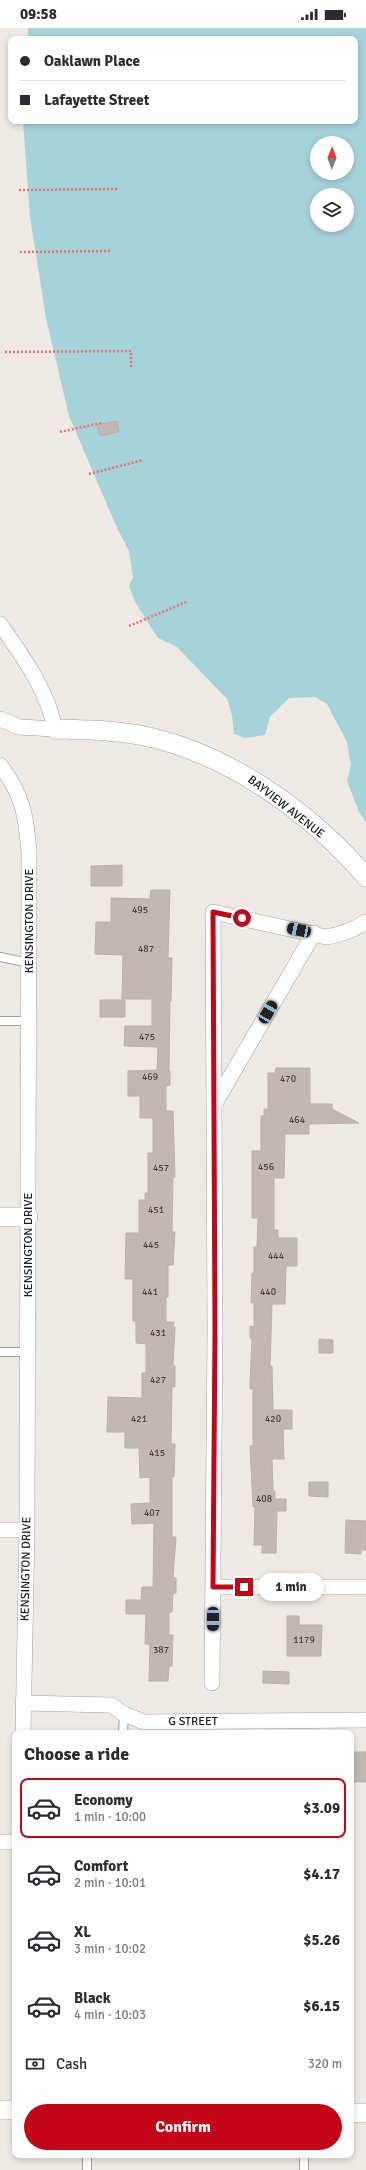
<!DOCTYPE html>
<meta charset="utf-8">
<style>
:root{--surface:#fff;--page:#f2f2f3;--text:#2b2b33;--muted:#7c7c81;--line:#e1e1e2;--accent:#c30717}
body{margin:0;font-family:Signika,sans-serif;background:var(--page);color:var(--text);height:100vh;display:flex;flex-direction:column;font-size:15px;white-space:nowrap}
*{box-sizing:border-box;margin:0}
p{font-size:13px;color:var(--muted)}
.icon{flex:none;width:22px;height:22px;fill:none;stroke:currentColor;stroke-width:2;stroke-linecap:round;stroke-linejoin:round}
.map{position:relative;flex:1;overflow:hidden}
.drawer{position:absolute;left:12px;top:1702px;width:342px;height:428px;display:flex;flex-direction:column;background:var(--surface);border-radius:8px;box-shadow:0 2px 6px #0003}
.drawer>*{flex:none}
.guide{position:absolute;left:8px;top:8px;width:350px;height:88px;border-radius:8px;box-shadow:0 2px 6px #0003;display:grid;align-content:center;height:88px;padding:0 12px;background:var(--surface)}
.needle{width:26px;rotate:1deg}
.tools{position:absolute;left:310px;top:108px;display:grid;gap:8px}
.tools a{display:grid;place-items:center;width:44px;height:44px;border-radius:50%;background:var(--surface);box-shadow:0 2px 6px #0003;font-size:20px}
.end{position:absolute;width:18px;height:18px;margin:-9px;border:5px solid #c30717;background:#fff;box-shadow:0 0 0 2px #fff}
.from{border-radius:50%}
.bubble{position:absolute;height:28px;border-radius:14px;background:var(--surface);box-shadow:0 2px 6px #0003;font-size:13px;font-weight:700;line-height:28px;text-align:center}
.car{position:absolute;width:12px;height:24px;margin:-12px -6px;border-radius:5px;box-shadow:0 0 3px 1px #0007;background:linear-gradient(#222 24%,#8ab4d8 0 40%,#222 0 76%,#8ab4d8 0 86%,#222 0)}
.guide b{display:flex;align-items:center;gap:14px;height:38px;font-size:15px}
.guide b+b{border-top:1px solid var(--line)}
.guide i{width:10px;height:10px;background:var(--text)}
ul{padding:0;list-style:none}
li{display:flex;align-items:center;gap:12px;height:60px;margin:0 8px 6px;padding:0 4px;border:2px solid transparent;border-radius:8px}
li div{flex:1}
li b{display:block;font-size:15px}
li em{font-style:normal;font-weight:700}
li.current{border-color:var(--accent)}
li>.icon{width:36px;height:36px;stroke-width:1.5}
h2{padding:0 12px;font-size:18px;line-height:48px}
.pay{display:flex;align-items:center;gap:10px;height:44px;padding:0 12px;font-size:15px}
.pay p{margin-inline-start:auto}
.cta{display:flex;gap:8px;margin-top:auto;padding:8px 12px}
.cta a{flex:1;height:46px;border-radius:24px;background:var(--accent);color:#fff;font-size:16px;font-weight:700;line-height:46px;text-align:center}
.status{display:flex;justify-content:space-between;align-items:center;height:28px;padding:0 20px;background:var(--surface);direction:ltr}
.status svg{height:11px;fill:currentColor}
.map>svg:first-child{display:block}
.water{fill:#a5d3da;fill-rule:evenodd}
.building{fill:#c2b8b3;stroke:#bfafa6}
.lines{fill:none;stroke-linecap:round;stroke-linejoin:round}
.service-casing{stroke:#a1a1a1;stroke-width:10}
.minor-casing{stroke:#a1a1a1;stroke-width:16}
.tertiary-casing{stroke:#a1a1a1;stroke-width:20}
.path{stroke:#f5706d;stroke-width:2.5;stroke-dasharray:2 2;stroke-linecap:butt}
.service{stroke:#fff;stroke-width:8}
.minor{stroke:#fff;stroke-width:15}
.tertiary{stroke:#fff;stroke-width:19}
.route{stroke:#c30717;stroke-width:5}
.labels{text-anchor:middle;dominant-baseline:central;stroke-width:4;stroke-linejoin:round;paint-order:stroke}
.number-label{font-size:10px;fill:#464442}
.street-label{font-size:12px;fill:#1d1d1d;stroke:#fff}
</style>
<div class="status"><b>09:58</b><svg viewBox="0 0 49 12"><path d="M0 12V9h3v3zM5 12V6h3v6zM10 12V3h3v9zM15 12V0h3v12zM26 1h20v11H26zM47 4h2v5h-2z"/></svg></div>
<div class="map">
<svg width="366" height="2142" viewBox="0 0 366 2142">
<rect width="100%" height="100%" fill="#eee9e3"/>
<path class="water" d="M28,0H366V794L359,784L347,753L351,737L347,714L327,676L315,669L289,670L270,689L265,707L246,710L234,706L232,687L227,671L177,619L158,610L135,574L129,558L133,549L129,523L117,500L69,388L46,290L30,189L23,93H355V11H28ZM317,115H347V145H317ZM317,167H347V197H317Z"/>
<path class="building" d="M117,393L119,404L100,408L97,397Z
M122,837V858H91V838Z
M151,862H170L168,930H172L171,973H170L169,1043H170V1057L166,1058V1083H173L175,1149H173L172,1204H175L173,1237H168V1269H166V1294H174L173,1299H175L173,1338H175V1359H172L171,1416H175L174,1449H172V1509H176L173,1550H176V1565H173L172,1584H169V1607H173L172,1638H169L168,1653H149L150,1616H145L146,1586H126V1572H141L142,1559H153L154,1495L132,1496L131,1476L150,1475V1449L140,1450L139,1420H125V1404H107L108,1369L142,1370V1345H146V1316L136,1315V1293H133V1251H125L126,1205H139V1172H145V1165H148V1125H153V1090H140V1068H128V1043L157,1042L158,1019L124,1018L125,998H152V971H122L123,927L95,926L96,894H111V870L150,871Z
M100,972H125V989H100Z
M276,1040H310V1076H332V1081L359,1095L309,1096V1106H285L284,1150H274V1202H278V1210H297V1238H286L285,1276H272L270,1338H272L273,1382H292V1401H283L284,1431H272L273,1463H275V1471H286V1483H277L276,1525H262V1517H254L255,1479H253L250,1418H253V1361H250V1355L252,1310H250V1298L254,1299V1275H251L252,1245H254V1219H257L258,1190H252V1123H261V1088H264V1081H268V1045H275Z
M319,1311L333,1312V1325H319Z
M309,1454H328V1469L309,1468Z
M346,1492L366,1493V1522H361V1526L345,1525Z
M287,1588H299V1597H322L321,1628H287Z
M263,1643L289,1644V1656L263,1655Z
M351,1724H366V1754H351Z"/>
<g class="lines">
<g class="service-casing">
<path id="service" d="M0,929L29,935
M0,993H29
M0,1324H27
M123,1705L124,1686
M87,2127V2142
M304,2142V2127"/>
</g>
<g class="minor-casing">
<path id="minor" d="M0,596C23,629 47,661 55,701L19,699L0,691
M0,737C23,767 26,787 29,824L27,1502L23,1705
M214,1076L213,884L326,909C341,907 353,902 366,894
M0,1502H27
M213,1559H366
M212,1655L215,1303L214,1077L314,905
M23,1675L111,1677L124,1686L144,1694L366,1692
M0,1814H15"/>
</g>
<g class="tertiary-casing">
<path id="tertiary" d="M55,701C87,702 119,702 149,709C232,728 311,785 366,849
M0,1189H28
M0,2082H15
M351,2085H366"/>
</g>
<path class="path" d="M19,162L119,161
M20,224L111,223
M5,324L131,323V341
M60,404L101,395
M89,446L143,432
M129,598L186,574"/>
<use href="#service" class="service"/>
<use href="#minor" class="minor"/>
<use href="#tertiary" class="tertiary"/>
</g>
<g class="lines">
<path class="route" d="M242,890L213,884L215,1303L213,1559H244"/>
</g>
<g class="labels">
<g class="number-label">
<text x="140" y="882">495</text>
<text x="146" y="921">487</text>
<text x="147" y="1009">475</text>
<text x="150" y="1049">469</text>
<text x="288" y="1051">470</text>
<text x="297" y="1092">464</text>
<text x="266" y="1139">456</text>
<text x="161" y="1140">457</text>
<text x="156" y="1182">451</text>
<text x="151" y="1217">445</text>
<text x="276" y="1228">444</text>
<text x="150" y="1264">441</text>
<text x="268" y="1264">440</text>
<text x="158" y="1305">431</text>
<text x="158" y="1352">427</text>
<text x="139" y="1391">421</text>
<text x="273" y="1391">420</text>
<text x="157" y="1425">415</text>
<text x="264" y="1471">408</text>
<text x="152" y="1485">407</text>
<text x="304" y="1612">1179</text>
<text x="161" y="1622">387</text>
</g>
<g class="street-label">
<text transform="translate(286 779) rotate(38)">BAYVIEW AVENUE</text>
<text transform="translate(29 893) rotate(-90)">KENSINGTON DRIVE</text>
<text transform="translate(28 1217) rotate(-90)">KENSINGTON DRIVE</text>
<text transform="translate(26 1541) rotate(-89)">KENSINGTON DRIVE</text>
<text x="193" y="1693">G STREET</text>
</g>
</g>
</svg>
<div class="tools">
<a><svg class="needle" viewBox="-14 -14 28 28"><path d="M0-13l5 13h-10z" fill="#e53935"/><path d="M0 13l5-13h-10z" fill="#7c7c81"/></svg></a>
<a><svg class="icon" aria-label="layers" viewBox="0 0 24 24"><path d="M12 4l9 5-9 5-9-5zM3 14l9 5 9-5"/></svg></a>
</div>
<i class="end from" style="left:242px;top:890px"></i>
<i class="end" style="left:244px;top:1559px"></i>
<div class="bubble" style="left:258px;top:1545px;width:66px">1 min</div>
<i class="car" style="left:299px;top:902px;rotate:282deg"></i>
<i class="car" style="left:268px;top:984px;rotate:30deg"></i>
<i class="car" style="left:213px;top:1591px;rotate:180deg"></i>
<div class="guide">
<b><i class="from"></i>Oaklawn Place</b>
<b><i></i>Lafayette Street</b>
</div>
<section class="drawer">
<h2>Choose a ride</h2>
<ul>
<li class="current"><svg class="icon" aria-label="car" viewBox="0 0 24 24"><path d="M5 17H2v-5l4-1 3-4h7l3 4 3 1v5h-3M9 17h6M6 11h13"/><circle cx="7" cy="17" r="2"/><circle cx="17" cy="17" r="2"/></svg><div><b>Economy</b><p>1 min · 10:00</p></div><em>$3.09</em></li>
<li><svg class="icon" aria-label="car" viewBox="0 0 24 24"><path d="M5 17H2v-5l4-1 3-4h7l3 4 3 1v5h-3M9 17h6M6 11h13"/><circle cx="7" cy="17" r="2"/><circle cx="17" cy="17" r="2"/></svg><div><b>Comfort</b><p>2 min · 10:01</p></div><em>$4.17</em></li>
<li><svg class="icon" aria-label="car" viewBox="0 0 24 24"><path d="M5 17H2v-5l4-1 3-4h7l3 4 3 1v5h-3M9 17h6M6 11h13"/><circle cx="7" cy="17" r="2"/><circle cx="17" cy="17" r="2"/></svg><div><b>XL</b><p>3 min · 10:02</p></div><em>$5.26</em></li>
<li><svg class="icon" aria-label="car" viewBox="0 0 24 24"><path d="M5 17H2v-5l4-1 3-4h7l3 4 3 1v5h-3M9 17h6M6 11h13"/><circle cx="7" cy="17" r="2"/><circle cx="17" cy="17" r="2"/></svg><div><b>Black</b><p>4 min · 10:03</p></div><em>$6.15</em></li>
</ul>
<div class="pay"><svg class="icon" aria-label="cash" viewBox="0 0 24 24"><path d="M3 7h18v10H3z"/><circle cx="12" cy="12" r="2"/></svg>Cash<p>320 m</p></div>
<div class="cta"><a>Confirm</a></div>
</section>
</div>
